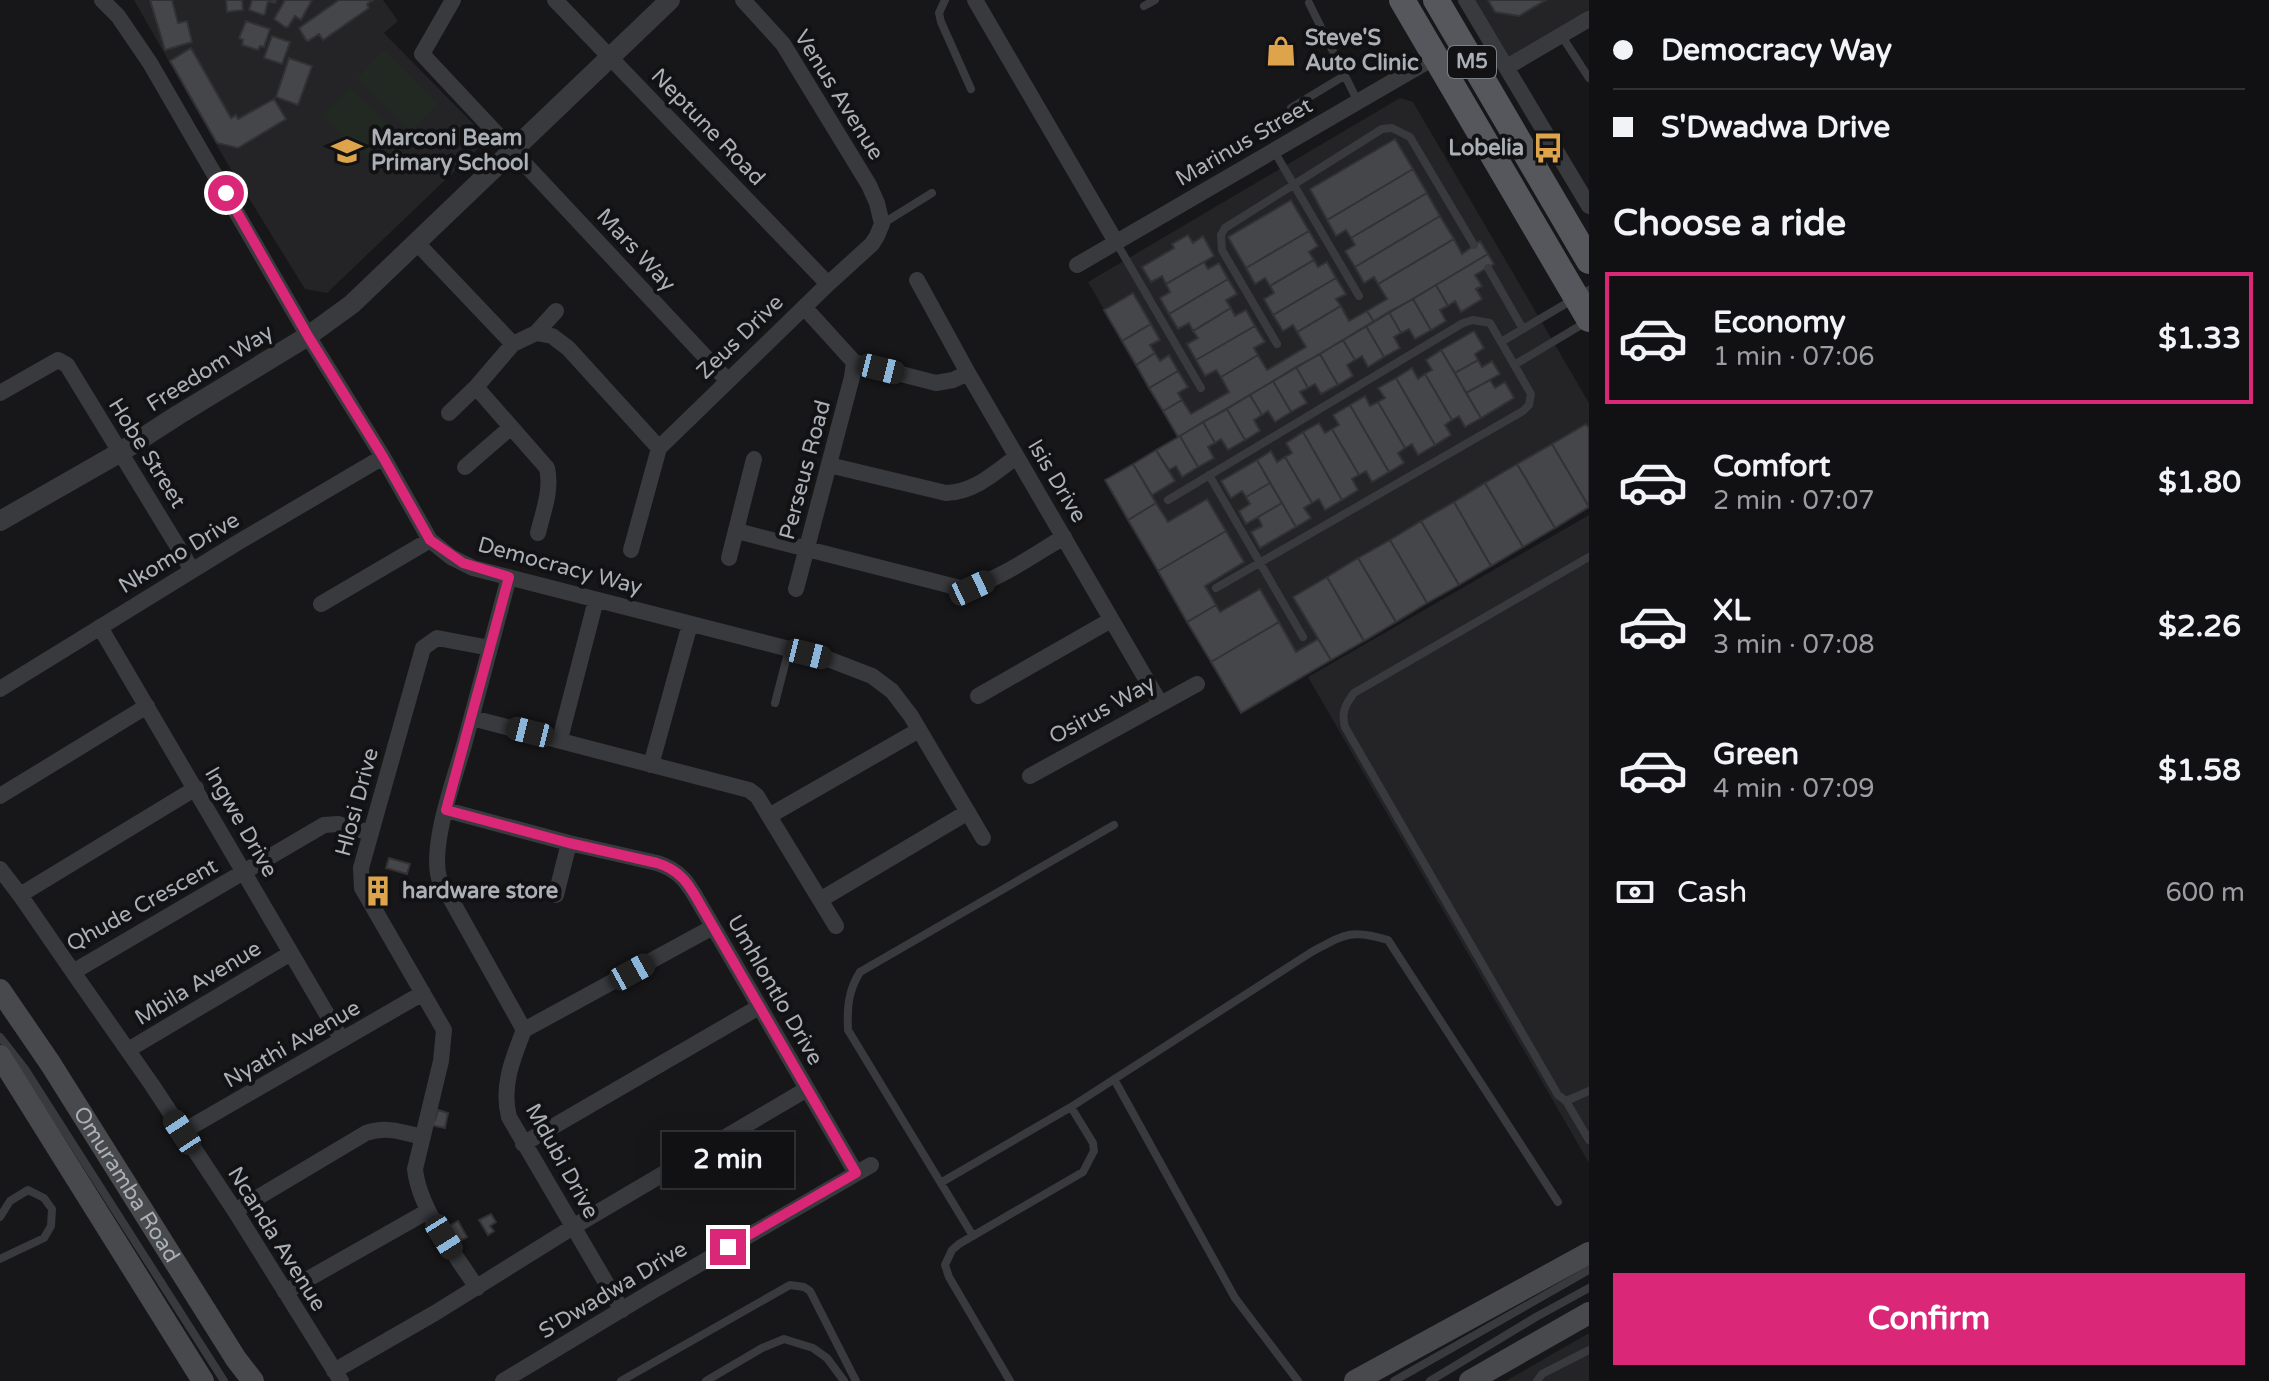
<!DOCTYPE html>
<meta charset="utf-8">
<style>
:root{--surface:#111113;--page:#1a1a1c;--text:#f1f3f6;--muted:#9c9da0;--line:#303133;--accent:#db2777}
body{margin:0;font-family:"Varela Round",sans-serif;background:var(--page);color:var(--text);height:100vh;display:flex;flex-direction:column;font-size:30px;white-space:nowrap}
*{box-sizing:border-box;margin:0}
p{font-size:26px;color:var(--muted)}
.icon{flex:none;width:44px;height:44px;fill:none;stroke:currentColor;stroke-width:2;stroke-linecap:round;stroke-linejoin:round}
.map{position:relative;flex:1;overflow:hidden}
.panel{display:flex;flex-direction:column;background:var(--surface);width:680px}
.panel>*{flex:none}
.top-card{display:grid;align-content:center;height:176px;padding:0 24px;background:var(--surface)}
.end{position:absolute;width:36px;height:36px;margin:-18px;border:10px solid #db2777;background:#fff;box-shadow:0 0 0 4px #fff}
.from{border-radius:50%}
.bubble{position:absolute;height:56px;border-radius:0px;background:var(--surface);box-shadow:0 8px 32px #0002,0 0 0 2px var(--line);font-size:26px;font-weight:800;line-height:56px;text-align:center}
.car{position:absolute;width:24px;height:48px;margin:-24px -12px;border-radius:10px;box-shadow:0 0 6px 2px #0007;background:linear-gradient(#222 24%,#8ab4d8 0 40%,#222 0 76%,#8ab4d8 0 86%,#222 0)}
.top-card b{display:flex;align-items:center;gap:28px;height:76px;font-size:30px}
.top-card b+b{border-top:2px solid var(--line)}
.top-card i{width:20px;height:20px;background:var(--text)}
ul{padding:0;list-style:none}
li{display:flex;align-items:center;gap:24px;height:132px;margin:0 16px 12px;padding:0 8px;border:4px solid transparent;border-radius:0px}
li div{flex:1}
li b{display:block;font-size:30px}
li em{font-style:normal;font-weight:800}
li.current{border-color:var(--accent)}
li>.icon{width:72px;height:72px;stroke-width:1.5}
h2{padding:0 24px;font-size:36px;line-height:96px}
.pay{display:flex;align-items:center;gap:20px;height:88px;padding:0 24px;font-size:30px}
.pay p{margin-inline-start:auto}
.primary-button{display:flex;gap:16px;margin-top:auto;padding:16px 24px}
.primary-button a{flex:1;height:92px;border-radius:0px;background:var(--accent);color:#fff;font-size:32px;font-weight:800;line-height:92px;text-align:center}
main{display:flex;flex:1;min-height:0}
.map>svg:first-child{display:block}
.built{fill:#242426}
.green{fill:#222922}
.building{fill:#454649;stroke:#323235;stroke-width:2}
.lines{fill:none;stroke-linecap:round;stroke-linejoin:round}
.service{stroke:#393a3e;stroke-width:8}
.minor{stroke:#393a3e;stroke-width:16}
.tertiary{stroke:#393a3e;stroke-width:20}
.secondary{stroke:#47494d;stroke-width:22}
.primary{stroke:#55575c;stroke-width:26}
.route{stroke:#db2777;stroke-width:10}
.labels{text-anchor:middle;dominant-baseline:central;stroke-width:8;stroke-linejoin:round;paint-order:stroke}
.shield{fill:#121214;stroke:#7d8186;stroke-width:2}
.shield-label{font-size:20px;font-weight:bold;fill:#abb0b7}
.poi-label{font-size:22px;font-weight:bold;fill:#abb0b7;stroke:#121214;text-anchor:start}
.street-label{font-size:22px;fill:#abb0b7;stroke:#121214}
</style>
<main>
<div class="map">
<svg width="1589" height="1381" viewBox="0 0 1589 1381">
<rect width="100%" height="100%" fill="#171719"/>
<path class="built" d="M134,0H383L398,21L384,33L488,139L327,293L305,289L227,163Z
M1466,0H1589V19L1507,67Z
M1400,98L1413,102L1589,403V508L1241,713L1105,480L1178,437L1088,282Z
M1589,515V1163L1308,677Z
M1589,1333V1381H1506Z"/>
<path class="green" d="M384,51L438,103L411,131L357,79Z
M350,88L404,140L377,168L323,116Z"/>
<path class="building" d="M150,0H172L178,23L187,21L192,42L165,50Z
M226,0H242L243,10L227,12Z
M252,0H276L275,3L268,1L265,14L263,15L249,10Z
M285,0H312L301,20L295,16L288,27H285L274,19Z
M339,0H373L367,4L369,8L323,40L319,34L308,41L306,40L299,28Z
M1488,0H1546L1519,16L1495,12Z
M246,21L270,29L264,47L260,46L258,50L242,45L243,40L239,38Z
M272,36L290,42L282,64L264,58Z
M191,48L231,118L236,115L238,119L274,99L286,119L238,148L217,143L170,61Z
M289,58L312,66L298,105L276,97Z
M1395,139L1413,169L1327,220L1310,189Z
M1413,169L1427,193L1351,238L1346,230L1336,236L1327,220Z
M1427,193L1440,216L1355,267L1345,251L1355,245L1351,238Z
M1291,200L1309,231L1246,268L1228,237Z
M1440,216L1454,239L1378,284L1374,277L1364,283L1355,267Z
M1309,231L1318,246L1309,252L1314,260L1270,286L1265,278L1255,284L1246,268Z
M1188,235L1193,243L1203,236L1214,256L1166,284L1162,276L1151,282L1142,267L1174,248L1172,244Z
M1454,239L1462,254L1480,241L1488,254L1374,322L1367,311L1387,299L1378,284Z
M1488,254L1494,264L1475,275L1482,286L1476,289L1482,299L1461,312L1455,301L1448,306L1436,285Z
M1314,260L1318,267L1327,262L1336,278L1273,315L1264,299L1274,293L1270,286Z
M1204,262L1208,269L1219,263L1228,279L1169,314L1160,298L1170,292L1166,284Z
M1336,278L1346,294L1336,299L1341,306L1297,332L1293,325L1283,331L1273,315Z
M1228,279L1237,294L1226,300L1231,308L1193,331L1189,323L1178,329L1169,314Z
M1436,285L1448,306L1440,310L1446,321L1431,330L1413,299Z
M1133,293L1151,324L1122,341L1104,310Z
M1413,299L1431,330L1415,339L1409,329L1401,333L1389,312Z
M1341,306L1349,321L1367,311L1374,322L1178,437L1163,411L1182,400L1191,414L1229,392L1221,377L1258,355L1267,370L1306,347L1297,332Z
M1231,308L1235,316L1246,310L1255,326L1196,360L1187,344L1198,338L1193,331Z
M1389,312L1401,333L1394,337L1400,348L1384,357L1366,326Z
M1151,324L1160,340L1150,345L1155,353L1136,365L1122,341Z
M1255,326L1265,342L1254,348L1258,355L1221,377L1216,370L1205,376L1196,360Z
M1366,326L1384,357L1368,367L1362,356L1355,360L1343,340Z
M1474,331L1484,348L1475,354L1478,360L1455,373L1441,350Z
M1343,340L1355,360L1347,365L1353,376L1338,385L1320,354Z
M1441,350L1481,418L1465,427L1459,416L1452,420L1425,374L1432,370L1426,360Z
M1155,353L1160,361L1169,355L1178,371L1149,388L1136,365Z
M1320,354L1338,385L1321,394L1315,384L1308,388L1296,367Z
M1478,360L1482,367L1492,361L1500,374L1466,393L1455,373Z
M1296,367L1308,388L1300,392L1307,403L1291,412L1273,381Z
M1412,368L1418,379L1425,374L1452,420L1445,425L1451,435L1435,445L1396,378Z
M1178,371L1188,387L1178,393L1182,400L1163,411L1149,388Z
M1396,378L1435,445L1418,455L1412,444L1405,448L1378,402L1385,398L1378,388Z
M1490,380L1495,388L1505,382L1514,398L1481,418L1466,393Z
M1273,381L1291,412L1275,422L1268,411L1262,415L1250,395Z
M1250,395L1262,415L1254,420L1260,431L1245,440L1227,409Z
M1365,396L1370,406L1378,402L1405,448L1398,453L1404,463L1389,472L1350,405Z
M1350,405L1389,472L1372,482L1366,471L1359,475L1332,429L1339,425L1333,415Z
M1227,409L1245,440L1228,450L1221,439L1215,443L1203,422Z
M1203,422L1215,443L1208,447L1214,458L1198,467L1180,436Z
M1319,423L1325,433L1332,429L1359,475L1352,479L1358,490L1342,500L1303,432Z
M1586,424L1589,428V507L1552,444Z
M1303,432L1342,500L1325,510L1319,499L1312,503L1285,457L1292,453L1286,443Z
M1180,436L1198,467L1182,477L1176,466L1169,470L1156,450Z
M1552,444L1589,507L1555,528L1517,464Z
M1156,450L1175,481L1152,495L1133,464Z
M1271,451L1277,462L1285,457L1312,503L1304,508L1311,518L1296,527L1257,460Z
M1257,460L1270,483L1246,497L1242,491L1231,498L1221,481Z
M1133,464L1156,503L1128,520L1105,480Z
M1517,464L1555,528L1523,547L1485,483Z
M1270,483L1282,503L1246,524L1239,511L1250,504L1246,497Z
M1485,483L1523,547L1491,566L1454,502Z
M1207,499L1226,531L1158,571L1128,520L1156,503L1168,522Z
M1454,502L1491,566L1459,585L1421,521Z
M1282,503L1296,527L1260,548L1251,532L1262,526L1258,517Z
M1421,521L1459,585L1427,603L1390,540Z
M1226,531L1244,562L1205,586L1216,605L1187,622L1158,571Z
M1390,540L1427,603L1396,622L1358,558Z
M1358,558L1396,622L1364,641L1327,577Z
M1327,577L1364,641L1331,660L1293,597Z
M1260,589L1279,622L1211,662L1187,622L1216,605L1220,612Z
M1279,622L1296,652L1318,639L1331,660L1241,713L1211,662Z
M389,858L410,864L407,874L386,868Z
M380,881L387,897L377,902L369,885Z
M438,1110L448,1113L445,1128L430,1125L431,1118L435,1120Z
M491,1214L496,1222L490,1226L494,1231L488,1235L479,1220Z
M458,1221L467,1237L458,1242L449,1226Z"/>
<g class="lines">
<path class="service" d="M945,0L939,13L941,22L971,89
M1309,3L1358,102
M1144,6L1155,0
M1561,35L1589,78
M1291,108L1344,76
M1274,151L1359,296
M882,224L932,193
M1116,242L1201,388
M1488,268L1523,329
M1501,342L1589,290
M1277,344L1222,250L1221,235L1225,228L1382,129L1392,128L1410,137L1474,245
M1514,365L1588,321
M1209,475L1303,637
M1168,500L1463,323L1473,320L1490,323L1531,394L1529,405L1523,411L1216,588
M1589,557L1354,693C1345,705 1341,713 1345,727L1558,1095L1566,1101L1589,1140
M775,703L789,649
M0,1037L25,1069L224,1381
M1114,1079L1235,1298L1298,1381
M1566,1101L1589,1091
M942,1182L1071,1107L1310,953C1343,935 1350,928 1388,940L1558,1202
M0,1217L10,1201L28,1190L44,1198L52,1209L51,1226L44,1238L0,1259
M973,1236L848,1030C847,1008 848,991 860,972L1114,825
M621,1381L790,1285L804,1287L810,1291L856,1381
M706,1381L762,1348L784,1339L813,1348L827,1358L844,1381
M1010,1381L949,1277L945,1265L952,1250L959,1244L1083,1172L1094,1151L1093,1143L1071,1107
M1394,1381L1589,1270
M1430,1381L1536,1317L1589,1288
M1537,1381L1542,1374L1589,1350"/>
<path class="minor" d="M102,0L118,16L150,63L308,336L383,457L430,540L451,557L473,568L828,659L872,676L892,691L911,716L983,838
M453,0L422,54L727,380
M555,0L828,284
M975,0L1116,242
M1466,0L1589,206
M1507,67L1589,19
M416,242L513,344
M1077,265L1435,57
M917,280L968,373L1160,703
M804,307L854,362L936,383L953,380L968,373
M536,333L552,336L568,348L659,448
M476,387L547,468C552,490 543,512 538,533
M0,393L58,360L67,365L192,570
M449,413L476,387L513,344L536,333L556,311
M829,465L946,493C974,492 995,473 1016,457
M465,467L510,428
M737,531L960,588C988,588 1038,552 1064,537
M631,550L659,448L828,284L872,244L877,236L882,224L877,203L869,185L783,44L743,0
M729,558L754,459
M509,577C494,633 479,690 464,745C454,780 430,845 439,878L524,1030C513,1058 501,1086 509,1117L622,1310
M796,589L852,377L854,362
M321,604L430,540
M100,627L342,1040
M0,689L237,543L383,457
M978,696L1111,620
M472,718L749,790L757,796L769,816L836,926
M560,739L596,600
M651,765L690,624
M1030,776L1197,684
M196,788L20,895L73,972L324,825L338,824L371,833
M0,796L147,706
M446,810L569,843L657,863C684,871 691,889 704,911L856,1173
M769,816L919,730
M0,869L20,895
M556,895L569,843
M820,900L968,812
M73,972L152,1085L235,1211L341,1381
M524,1030L713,927
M128,1050L291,953
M182,1132L423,993
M523,1144L759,1007
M235,1211L366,1133C386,1126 402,1132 422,1137
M477,1288C455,1254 419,1209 415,1169L441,1061L444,1030L362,888L361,868L423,648L437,638L490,648
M285,1292L428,1211
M334,1371L435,1313L573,1227L807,1089
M503,1381L651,1292L871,1165"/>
<path class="tertiary" d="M0,521L119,453L178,415L308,336L352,304L670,0"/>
<g class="secondary">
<path id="s1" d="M0,990L50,1063L236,1359L253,1381"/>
<path d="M0,1056L203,1381"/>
<path d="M1355,1381L1589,1253"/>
<path d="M1470,1381L1589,1313"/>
</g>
<path class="primary" d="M1402,0L1589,319
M1436,0L1589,261"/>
</g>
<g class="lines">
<path class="route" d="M226,193L308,336L383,457L430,540L463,563L509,577L446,810L569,843L657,863C684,871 691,889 704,911L856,1173L728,1247"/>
</g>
<defs>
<g id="shop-bare" transform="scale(2.4)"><path d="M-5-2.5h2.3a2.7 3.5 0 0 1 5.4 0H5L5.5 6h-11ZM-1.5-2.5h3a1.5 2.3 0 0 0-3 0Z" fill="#dda44b" stroke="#121214" stroke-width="2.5" paint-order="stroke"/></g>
<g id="bus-bare" transform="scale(2.4)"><path d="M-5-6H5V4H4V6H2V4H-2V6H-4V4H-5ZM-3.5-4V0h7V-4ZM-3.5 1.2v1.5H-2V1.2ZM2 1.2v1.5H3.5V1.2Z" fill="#dda44b" stroke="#121214" stroke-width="2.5" paint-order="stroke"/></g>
<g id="school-bare" transform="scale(2.4)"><path d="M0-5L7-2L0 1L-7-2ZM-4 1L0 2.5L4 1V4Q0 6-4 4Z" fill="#dda44b" stroke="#121214" stroke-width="2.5" paint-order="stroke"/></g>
<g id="building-bare" transform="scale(2.4)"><path d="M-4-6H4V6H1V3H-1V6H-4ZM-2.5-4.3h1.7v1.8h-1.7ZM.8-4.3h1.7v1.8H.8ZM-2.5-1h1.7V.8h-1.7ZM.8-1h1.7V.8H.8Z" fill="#dda44b" stroke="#121214" stroke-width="2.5" paint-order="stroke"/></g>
</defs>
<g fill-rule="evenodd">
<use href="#shop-bare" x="1281" y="51"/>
<use href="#bus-bare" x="1548" y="148"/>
<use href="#school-bare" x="347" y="151"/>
<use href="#building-bare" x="378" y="891"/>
</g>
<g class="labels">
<rect class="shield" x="1448" y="46" width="48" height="32" rx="6"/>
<g class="shield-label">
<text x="1472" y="62">M5</text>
</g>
<g class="poi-label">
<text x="1305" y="38">Steve'S<tspan x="1305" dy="25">Auto Clinic</tspan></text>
<text x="371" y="138">Marconi Beam<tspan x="371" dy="25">Primary School</tspan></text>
<text x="1524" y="148" text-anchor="end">Lobelia</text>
<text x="402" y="891">hardware store</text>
</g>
<g class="street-label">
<text transform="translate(839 95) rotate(58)">Venus Avenue</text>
<text transform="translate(708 127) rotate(46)">Neptune Road</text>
<text transform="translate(1244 142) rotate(-30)">Marinus Street</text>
<text transform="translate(636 250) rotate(47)">Mars Way</text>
<text transform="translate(740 337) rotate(-44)">Zeus Drive</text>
<text transform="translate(210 368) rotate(-32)">Freedom Way</text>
<text transform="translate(147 453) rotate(58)">Hobe Street</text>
<text transform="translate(805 470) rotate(-75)">Perseus Road</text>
<text transform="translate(1057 481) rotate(59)">Isis Drive</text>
<text transform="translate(179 553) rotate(-31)">Nkomo Drive</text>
<text transform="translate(560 566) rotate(15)">Democracy Way</text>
<text transform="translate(1102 710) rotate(-29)">Osirus Way</text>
<text transform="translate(357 802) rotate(-75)">Hlosi Drive</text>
<text transform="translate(241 822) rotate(60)">Ingwe Drive</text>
<text transform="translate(142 905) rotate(-29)">Qhude Crescent</text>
<text transform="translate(198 983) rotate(-31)">Mbila Avenue</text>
<text transform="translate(775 990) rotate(60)">Umhlontlo Drive</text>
<text transform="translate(292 1044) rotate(-30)">Nyathi Avenue</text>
<text transform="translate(562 1161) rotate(61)">Mdubi Drive</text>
<text stroke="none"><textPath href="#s1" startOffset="232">Omuramba Road</textPath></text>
<text transform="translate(277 1239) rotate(58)">Ncanda Avenue</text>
<text transform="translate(613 1290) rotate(-31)">S'Dwadwa Drive</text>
</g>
</g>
</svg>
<i class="end from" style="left:226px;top:193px"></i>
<i class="end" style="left:728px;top:1247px"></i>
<div class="bubble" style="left:662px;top:1132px;width:132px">2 min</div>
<i class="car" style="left:881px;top:369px;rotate:104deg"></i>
<i class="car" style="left:972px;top:588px;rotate:65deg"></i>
<i class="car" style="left:808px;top:654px;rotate:104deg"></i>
<i class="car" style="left:530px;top:732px;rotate:284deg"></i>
<i class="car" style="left:632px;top:972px;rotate:61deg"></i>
<i class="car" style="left:182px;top:1132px;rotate:327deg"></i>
<i class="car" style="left:444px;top:1237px;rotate:148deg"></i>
</div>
<section class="panel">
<div class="top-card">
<b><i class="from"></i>Democracy Way</b>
<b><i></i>S'Dwadwa Drive</b>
</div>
<h2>Choose a ride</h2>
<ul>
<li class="current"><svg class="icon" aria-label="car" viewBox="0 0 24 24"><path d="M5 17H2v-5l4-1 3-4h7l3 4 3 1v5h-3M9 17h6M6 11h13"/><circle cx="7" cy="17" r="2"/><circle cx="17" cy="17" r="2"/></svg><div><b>Economy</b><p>1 min · 07:06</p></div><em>$1.33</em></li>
<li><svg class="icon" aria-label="car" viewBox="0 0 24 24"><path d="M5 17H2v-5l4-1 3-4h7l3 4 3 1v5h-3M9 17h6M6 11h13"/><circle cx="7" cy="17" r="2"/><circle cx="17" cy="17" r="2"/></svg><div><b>Comfort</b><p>2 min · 07:07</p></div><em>$1.80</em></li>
<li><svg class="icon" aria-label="car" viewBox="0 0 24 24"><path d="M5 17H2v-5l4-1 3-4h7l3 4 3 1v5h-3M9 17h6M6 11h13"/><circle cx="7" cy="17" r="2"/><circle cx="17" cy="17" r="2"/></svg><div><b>XL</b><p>3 min · 07:08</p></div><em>$2.26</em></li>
<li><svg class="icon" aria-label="car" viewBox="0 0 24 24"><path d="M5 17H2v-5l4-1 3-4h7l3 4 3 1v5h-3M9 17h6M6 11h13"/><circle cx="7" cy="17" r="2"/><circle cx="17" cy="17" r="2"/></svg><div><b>Green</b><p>4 min · 07:09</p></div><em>$1.58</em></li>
</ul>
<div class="pay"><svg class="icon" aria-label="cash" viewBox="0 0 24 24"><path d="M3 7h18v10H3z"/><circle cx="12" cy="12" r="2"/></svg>Cash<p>600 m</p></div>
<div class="primary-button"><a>Confirm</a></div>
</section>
</main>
